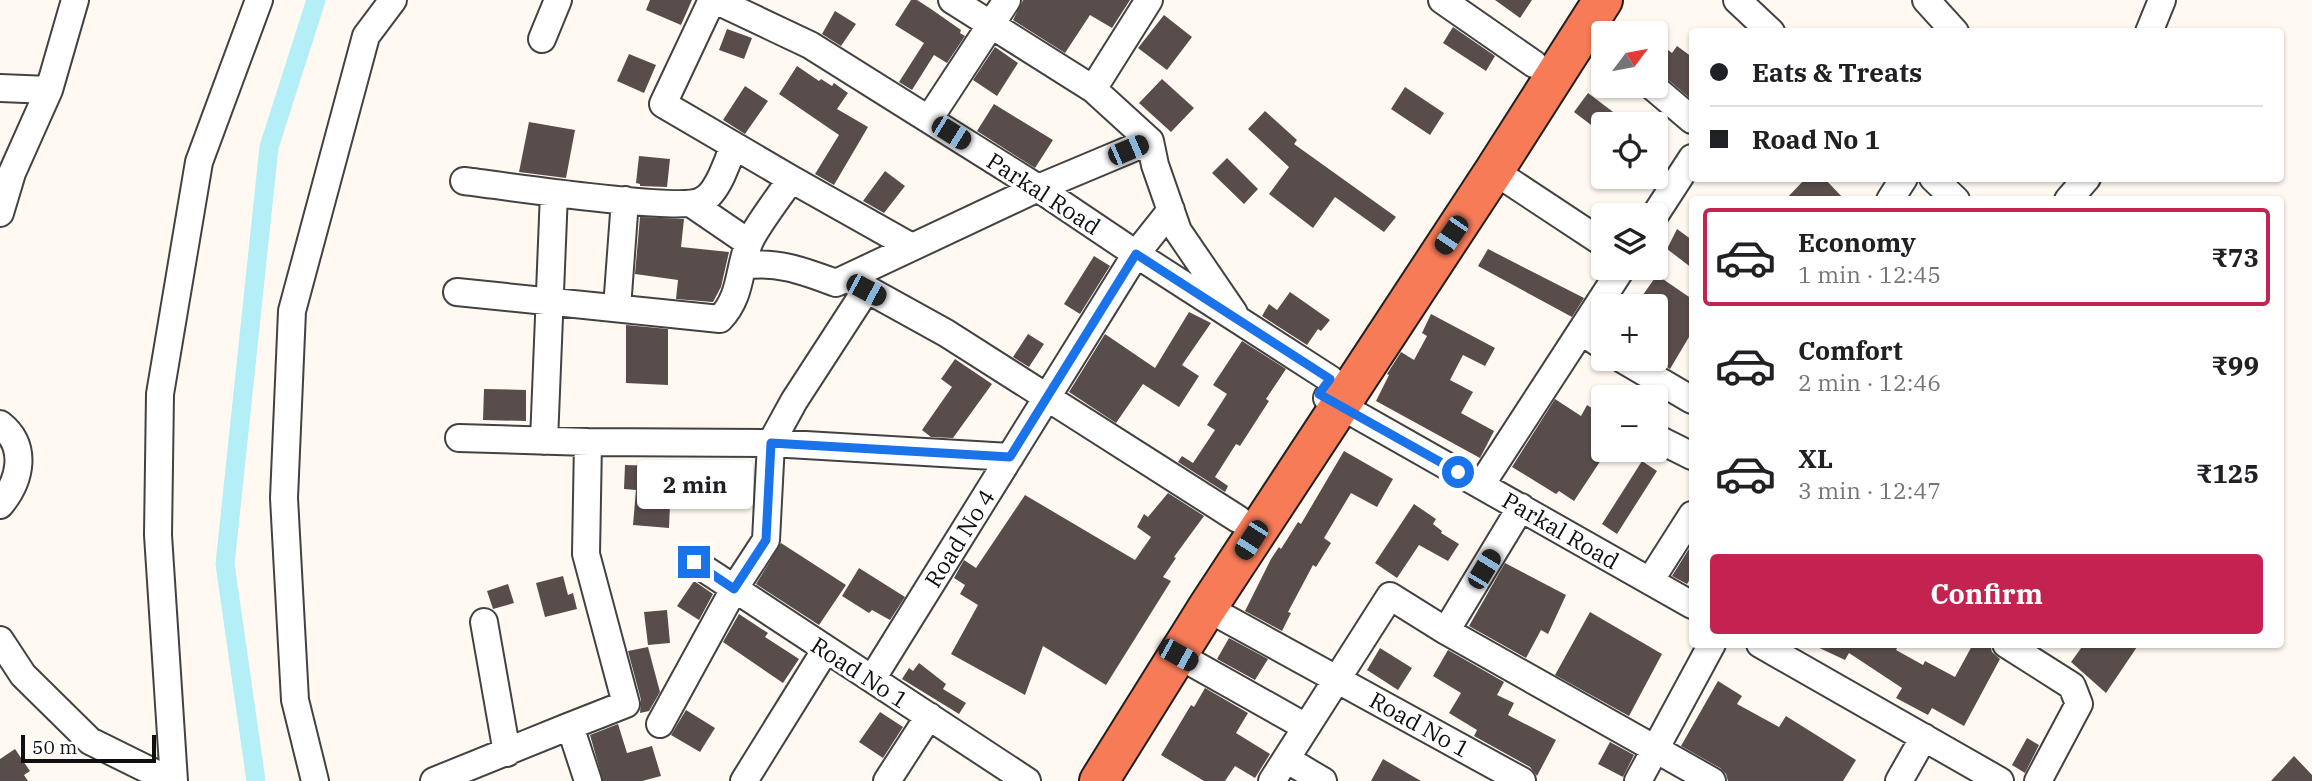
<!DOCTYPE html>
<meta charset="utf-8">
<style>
:root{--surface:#fff;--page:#f6f6f6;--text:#202124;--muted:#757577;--line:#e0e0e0;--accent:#c3234f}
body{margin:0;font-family:"IBM Plex Serif",serif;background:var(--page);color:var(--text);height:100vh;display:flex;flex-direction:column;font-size:26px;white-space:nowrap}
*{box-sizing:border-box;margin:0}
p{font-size:23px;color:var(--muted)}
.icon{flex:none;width:38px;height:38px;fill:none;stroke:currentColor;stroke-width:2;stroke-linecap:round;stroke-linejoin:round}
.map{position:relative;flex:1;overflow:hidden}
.side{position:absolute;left:1689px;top:196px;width:595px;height:452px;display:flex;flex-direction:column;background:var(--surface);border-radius:7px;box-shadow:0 2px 5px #0004}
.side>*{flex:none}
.hud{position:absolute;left:1689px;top:28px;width:595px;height:154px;border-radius:7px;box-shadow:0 2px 5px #0004;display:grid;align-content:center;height:154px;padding:0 21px;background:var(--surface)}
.needle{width:46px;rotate:58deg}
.fabs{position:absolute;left:1591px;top:21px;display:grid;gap:14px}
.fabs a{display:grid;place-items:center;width:77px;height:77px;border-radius:7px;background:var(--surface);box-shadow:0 2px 5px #0004;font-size:35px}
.scale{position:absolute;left:21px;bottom:18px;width:135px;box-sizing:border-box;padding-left:7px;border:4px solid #0f0f0f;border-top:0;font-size:19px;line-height:24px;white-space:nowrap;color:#0f0f0f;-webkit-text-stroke:5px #fff;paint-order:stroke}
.end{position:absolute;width:32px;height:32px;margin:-16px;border:9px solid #1a73e8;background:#fff;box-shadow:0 0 0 4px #fff}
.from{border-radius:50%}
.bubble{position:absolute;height:49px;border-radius:7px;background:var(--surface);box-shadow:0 2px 5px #0004;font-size:23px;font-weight:700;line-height:49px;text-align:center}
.car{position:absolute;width:21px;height:42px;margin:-21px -10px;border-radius:9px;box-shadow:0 0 5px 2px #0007;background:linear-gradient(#222 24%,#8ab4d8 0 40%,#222 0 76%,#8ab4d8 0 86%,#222 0)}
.hud b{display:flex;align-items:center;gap:24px;height:66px;font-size:26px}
.hud b+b{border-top:2px solid var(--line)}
.hud i{width:18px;height:18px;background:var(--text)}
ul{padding:12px 0 0;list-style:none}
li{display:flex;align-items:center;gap:21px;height:98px;margin:0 14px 10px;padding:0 7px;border:4px solid transparent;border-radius:7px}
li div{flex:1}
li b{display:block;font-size:26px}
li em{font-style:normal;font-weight:700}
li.selected{border-color:var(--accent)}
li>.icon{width:63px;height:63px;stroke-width:1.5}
.cta{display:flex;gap:14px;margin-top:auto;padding:14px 21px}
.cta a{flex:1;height:80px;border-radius:7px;background:var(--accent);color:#fff;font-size:28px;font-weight:700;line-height:80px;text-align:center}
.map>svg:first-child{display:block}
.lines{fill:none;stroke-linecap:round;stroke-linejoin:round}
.canal{stroke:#b4eef7;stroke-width:19}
.building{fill:#584d4b}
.minor-casing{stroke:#424242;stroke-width:30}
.highway-casing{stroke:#202020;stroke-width:42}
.minor{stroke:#fff;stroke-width:26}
.highway{stroke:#f77b57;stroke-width:38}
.route{stroke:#1a73e8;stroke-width:9}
.labels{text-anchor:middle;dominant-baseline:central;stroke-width:7;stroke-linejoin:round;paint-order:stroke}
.street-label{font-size:23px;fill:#0f0f0f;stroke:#fff}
</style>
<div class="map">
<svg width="2312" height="781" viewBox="0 0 2312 781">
<rect width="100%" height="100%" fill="#fff9f1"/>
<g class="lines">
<path class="canal" d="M256,781L225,564L269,147L316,0"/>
</g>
<path class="building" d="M650,0H692L681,25L646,10Z
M911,0H917L931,9L961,30L960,33L965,36L947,63L934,55L912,90L899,82L924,43L895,25Z
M1023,0H1130L1112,28L1090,15L1065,53L1013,20Z
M1495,0H1532L1520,18Z
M835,11L856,24L841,46L822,34Z
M1164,15L1192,37L1167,70L1138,48Z
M1453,27L1495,56L1486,71L1443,43Z
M727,29L752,38L744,59L719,50Z
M1656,41L1672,53L1677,46L1692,57V100L1659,72L1661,69L1656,65Z
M995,47L1018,63L997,96L973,80Z
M629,54L656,65L644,93L617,81Z
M797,66L819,81L821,79L832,86L834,83L848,93L837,109L868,127L834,185L815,174L839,135L779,94Z
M1162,79L1194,108L1171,132L1139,103Z
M745,86L768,101L745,134L723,120Z
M1405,87L1444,113L1430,135L1391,109Z
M1588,93L1629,124H1603V134L1574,112Z
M994,104L1053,140L1035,168L977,131Z
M1265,111L1297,140L1294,144L1396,217L1384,232L1335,197L1313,228L1269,194L1289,167L1248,129Z
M529,122L575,130L566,178L519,172Z
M639,156L670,159L667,187L640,186V184L636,183Z
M1227,158L1258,189L1244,204L1212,173Z
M885,171L905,186L884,213L863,201Z
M1806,178H1824L1845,200H1785Z
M640,217L684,219L681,247L729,252L721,287L713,302L676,299L678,280L635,274Z
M1677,229L1692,240V268L1667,249Z
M1488,249L1584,298L1572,317L1478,266Z
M1094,256L1110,266L1080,314L1064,304Z
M1657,275L1692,299V332L1670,369L1656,360V306H1635Z
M1290,292L1330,320L1321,331L1318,329L1307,345L1262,316L1269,304L1277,310Z
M1189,312L1211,323L1182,365L1199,376L1179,407L1143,384L1116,423L1069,392L1105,334L1155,368Z
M1431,314L1495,348L1485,366L1463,355L1450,380L1473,392L1461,413L1494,431L1480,458L1376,401L1389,375L1387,374L1401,352L1414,360L1427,336L1422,333Z
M626,325L668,329V385L626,383Z
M1028,334L1044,344L1029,367L1013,357Z
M1242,341L1286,369L1266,399L1269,401L1240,446L1236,444L1215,477L1228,486L1225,492L1178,462L1182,456L1193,463L1215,430L1207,425L1227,394L1213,385Z
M955,359L992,384L953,438L931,437L922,430L952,387L941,379Z
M484,389L526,390V421L483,420Z
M1555,399L1581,416L1587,405L1603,415V457L1574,501L1559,491L1556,494L1512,467Z
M1344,451L1393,479L1377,507L1351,493L1324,538L1331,543L1316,567L1313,565L1288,612L1291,613L1282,631L1245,611L1271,559L1279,547L1281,549L1298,522L1301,524Z
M1642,461L1657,471L1617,534L1602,524Z
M625,465L658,466L657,503L670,504L669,528L633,525L636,490L624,489Z
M1168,493L1204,516L1174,557L1176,558L1163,577L1171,581L1106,685L1043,646L1025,695L951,654L978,605L960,594L965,585L954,578L964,560L976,568L1025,495L1135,560L1151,537L1137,527L1144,514L1148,517Z
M1414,504L1436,519L1433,524L1442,531L1441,533L1459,544L1448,561L1419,545L1397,578L1375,563Z
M781,543L846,585L819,625L756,584Z
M1692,544V576L1687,584L1672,576Z
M1505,563L1566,595L1548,634L1541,630L1526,658L1469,626Z
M859,568L905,597L890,620L872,610L869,613L842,596Z
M563,576L568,595L573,593L577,609L545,617L536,583Z
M694,581L713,594L699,620L677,606Z
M508,584L514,603L493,609L487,591Z
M667,610L670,643L648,645L644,612Z
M1590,612L1662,654L1629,716L1555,675Z
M739,614L768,633L765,637L799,659L783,683L723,642Z
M1229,638L1268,659L1255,680L1217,659Z
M1811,644H1899L1896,650L1923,665L1925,661L1955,677L1973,644L1990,645L1992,652L2000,659L1964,726L1932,708L1928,715L1896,698L1902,688L1849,653L1845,660Z
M2084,644H2139L2106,693L2071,662Z
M648,647L660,692L649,711L640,713L641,700L628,651Z
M1380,648L1412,668L1398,690L1367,670Z
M1448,650L1504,682L1497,695L1514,703L1508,715L1556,740L1537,776L1530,767L1474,736L1477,730L1449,713L1461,693L1433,676Z
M919,663L946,684L943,689L966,703L959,714L902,679L909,668L913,671Z
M1718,681L1742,696L1737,704L1779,727L1786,716L1856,760L1843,781H1728L1726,774L1720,768L1681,746Z
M1205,688L1248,713L1236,733L1270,754L1255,778L1235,766L1225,781H1204L1161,755L1191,705L1194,707Z
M686,710L715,728L700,752L671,735Z
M880,712L903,727L883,758L859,742Z
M618,724L627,753L652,746L661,776L642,781H603L590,735Z
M2027,738L2039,745L2025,773L2012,765Z
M1610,742L1634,755L1623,777L1598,764Z
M15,749L30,771L24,775L28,781H0V759Z
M2294,756L2312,775V781H2271Z
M1383,759L1421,781H1371Z"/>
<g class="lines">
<g class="minor-casing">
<path id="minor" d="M712,0L663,104L791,179L910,246
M715,0L810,45L1038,188L1136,254L1330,379
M1442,0L1534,64
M1737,0L1771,32
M1926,0L1955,32
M2149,32L2162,0
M542,39L558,0
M1652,86L1692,120
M0,88L49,90
M1093,89L1149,0
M929,119L1007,0
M1150,141L1155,165L1178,231L1234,313
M1494,171L1603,243
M1933,178L1956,200
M464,181C499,185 682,213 703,200C717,193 729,160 733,145
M1890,200L1904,178
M2068,200L2087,178
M692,204L749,243
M0,213L12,173L49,90L75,0
M1655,215L1692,158
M744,266C776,260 806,272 836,283L1038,188L1150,141L1093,89L952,0
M852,281L946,333L1238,519
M457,292L720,319C742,296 738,270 749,243C756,226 780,196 791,179
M617,308L625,200
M1581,331L1603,346
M1622,359L1692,400
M1327,398L1692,605
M0,424C28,446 21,480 0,505
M459,438L588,442L771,443L1010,457
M1656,438L1692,456
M544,441L554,193
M1481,485L1622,268
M694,562L1027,781
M1650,581L1692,515
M1207,608L1522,781
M484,622L507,753
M1446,631L1521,507
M0,640L23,675L90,741L171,781
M1760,644L2000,781
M2006,644L2072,686L2079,704L2038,781
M1178,655L1306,727
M872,679L1136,254L1171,210
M660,724L734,589L766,540L771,443L794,401L866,290
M570,726L626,704L586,554L588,442
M1286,759L1323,781
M174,781L158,535L160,394L199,162L259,0
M315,781L295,700L284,498L292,311L366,36L393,0
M434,781L570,726L588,781
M744,781L826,649
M887,781L929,716
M1272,781L1390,596L1446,631L1712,781
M1638,781L1712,644
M1899,781L1924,737"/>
</g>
<g class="highway-casing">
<path id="highway" d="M1099,781L1207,608L1494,171L1603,0"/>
</g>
<use href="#minor" class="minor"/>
<use href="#highway" class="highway"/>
</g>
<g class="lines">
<path class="route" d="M694,562L734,589L766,540L771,443L1010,457L1136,254L1330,379L1319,394L1458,472"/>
</g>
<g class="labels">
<g class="street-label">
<text transform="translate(1044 193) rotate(33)">Parkal Road</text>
<text transform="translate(1561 530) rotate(30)">Parkal Road</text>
<text transform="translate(959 538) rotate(-58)">Road No 4</text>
<text transform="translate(860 672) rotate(33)">Road No 1</text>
<text transform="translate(1420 724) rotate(29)">Road No 1</text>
</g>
</g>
</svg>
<div class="fabs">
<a><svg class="needle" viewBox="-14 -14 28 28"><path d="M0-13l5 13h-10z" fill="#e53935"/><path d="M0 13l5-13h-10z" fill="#757577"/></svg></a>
<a><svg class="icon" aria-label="locate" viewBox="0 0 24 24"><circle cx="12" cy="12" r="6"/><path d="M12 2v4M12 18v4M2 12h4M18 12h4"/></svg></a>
<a><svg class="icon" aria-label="layers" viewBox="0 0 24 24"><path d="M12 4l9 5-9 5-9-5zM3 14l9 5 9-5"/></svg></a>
<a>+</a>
<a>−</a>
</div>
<div class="scale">50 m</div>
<i class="end from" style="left:1458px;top:472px"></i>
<i class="end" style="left:694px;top:562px"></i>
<div class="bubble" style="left:637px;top:460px;width:116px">2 min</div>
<i class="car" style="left:951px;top:133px;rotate:122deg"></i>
<i class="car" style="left:1128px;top:150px;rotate:67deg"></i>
<i class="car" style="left:1451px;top:235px;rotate:214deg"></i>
<i class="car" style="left:866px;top:290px;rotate:118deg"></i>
<i class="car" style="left:1251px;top:540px;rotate:213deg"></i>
<i class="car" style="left:1484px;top:569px;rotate:31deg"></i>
<i class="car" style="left:1178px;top:655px;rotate:119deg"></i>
<div class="hud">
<b><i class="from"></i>Eats &amp; Treats</b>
<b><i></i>Road No 1</b>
</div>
<section class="side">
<ul>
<li class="selected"><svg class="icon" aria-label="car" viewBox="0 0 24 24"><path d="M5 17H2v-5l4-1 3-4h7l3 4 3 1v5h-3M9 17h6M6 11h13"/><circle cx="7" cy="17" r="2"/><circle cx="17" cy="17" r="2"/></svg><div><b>Economy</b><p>1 min · 12:45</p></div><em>₹73</em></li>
<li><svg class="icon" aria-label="car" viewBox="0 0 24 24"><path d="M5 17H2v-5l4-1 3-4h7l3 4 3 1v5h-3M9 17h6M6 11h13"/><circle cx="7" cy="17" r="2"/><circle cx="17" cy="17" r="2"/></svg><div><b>Comfort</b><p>2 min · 12:46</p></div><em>₹99</em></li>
<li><svg class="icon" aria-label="car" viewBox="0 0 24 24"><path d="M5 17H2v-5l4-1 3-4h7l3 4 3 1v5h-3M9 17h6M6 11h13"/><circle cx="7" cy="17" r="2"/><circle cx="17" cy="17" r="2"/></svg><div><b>XL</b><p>3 min · 12:47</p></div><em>₹125</em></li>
</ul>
<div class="cta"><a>Confirm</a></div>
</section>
</div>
